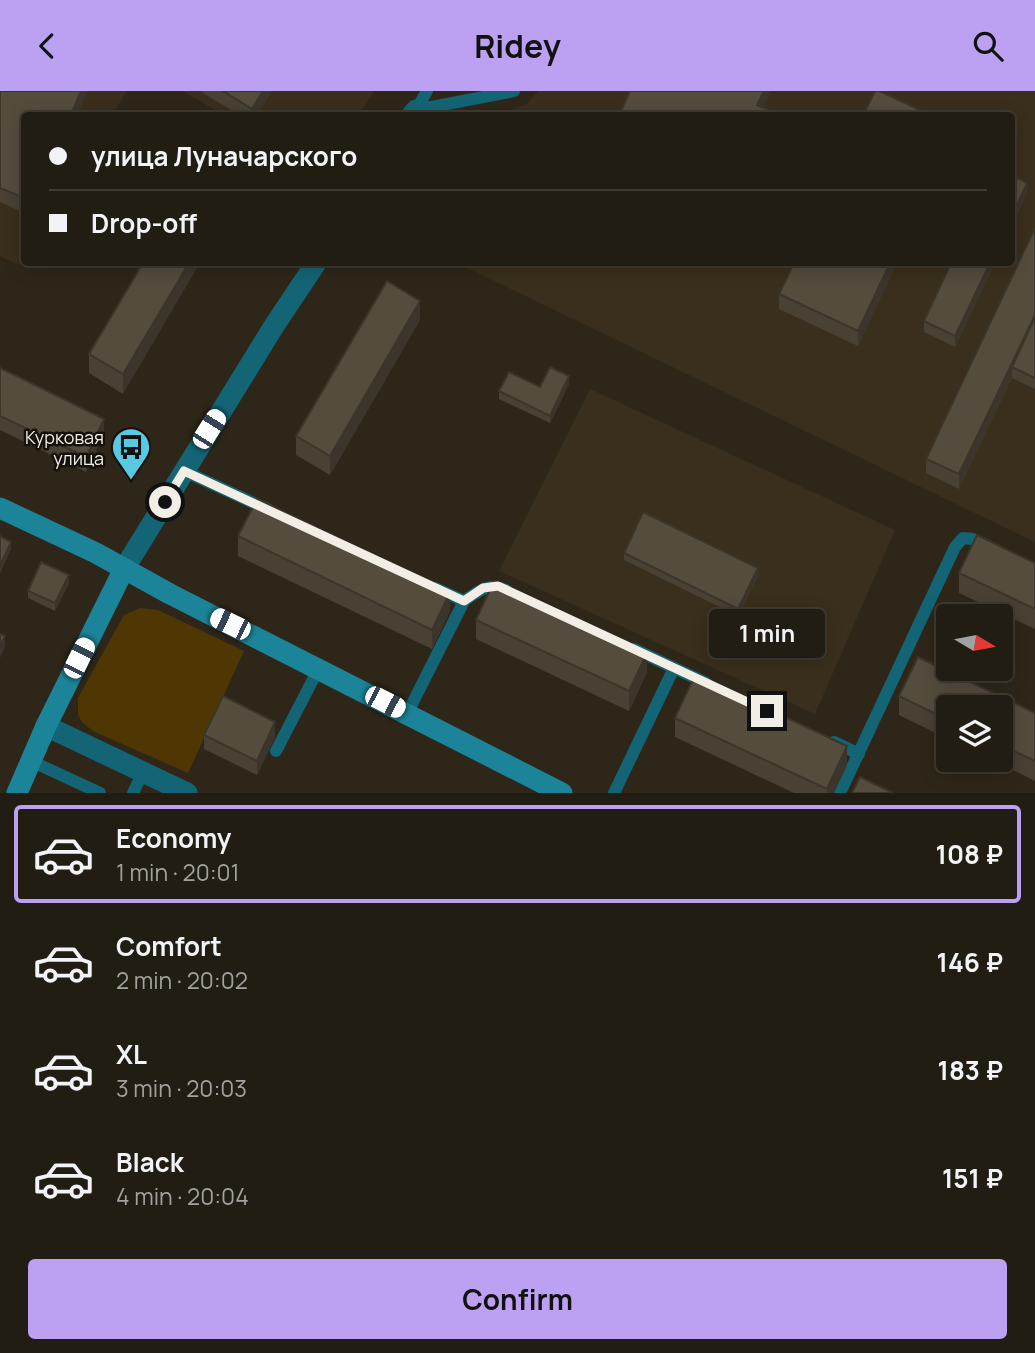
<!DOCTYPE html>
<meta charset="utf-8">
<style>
:root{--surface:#221d13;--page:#2a261c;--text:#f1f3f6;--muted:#a2a2a0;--line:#3f3b33;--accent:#bca0f2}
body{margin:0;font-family:Manrope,sans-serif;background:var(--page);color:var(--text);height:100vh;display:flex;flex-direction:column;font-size:26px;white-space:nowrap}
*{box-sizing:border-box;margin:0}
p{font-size:23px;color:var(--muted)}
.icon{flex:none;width:38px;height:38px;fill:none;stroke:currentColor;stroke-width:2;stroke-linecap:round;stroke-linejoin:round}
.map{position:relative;height:702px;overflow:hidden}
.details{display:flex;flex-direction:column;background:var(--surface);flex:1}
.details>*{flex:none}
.hud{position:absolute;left:21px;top:21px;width:994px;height:154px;border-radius:7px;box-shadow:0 4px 18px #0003,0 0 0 2px var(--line);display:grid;align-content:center;height:154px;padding:0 28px;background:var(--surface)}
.needle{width:46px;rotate:100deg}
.tools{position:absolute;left:936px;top:513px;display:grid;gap:14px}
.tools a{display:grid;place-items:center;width:77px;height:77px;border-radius:7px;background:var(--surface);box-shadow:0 4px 18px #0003,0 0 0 2px var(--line);font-size:35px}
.end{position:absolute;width:32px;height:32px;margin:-16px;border:9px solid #f2ede5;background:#111;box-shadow:0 0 0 4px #111}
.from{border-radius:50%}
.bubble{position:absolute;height:49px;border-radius:7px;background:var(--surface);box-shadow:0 4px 18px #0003,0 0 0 2px var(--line);font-size:23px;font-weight:700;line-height:49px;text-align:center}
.car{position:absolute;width:21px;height:42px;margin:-21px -10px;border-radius:9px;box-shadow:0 0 5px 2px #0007;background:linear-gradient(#fff 24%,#345 0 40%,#fff 0 76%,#345 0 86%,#fff 0)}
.hud b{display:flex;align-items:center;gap:24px;height:66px;font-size:26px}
.hud b+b{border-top:2px solid var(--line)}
.hud i{width:18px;height:18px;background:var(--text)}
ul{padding:12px 0 0;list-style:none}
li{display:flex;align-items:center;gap:21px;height:98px;margin:0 14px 10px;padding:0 14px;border:4px solid transparent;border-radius:7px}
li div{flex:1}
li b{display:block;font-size:26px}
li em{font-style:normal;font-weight:700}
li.active{border-color:var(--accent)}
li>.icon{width:63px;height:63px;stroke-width:1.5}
.action{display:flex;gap:14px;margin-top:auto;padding:14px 28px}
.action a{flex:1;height:80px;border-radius:7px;background:var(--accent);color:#111;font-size:28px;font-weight:700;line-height:80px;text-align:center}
header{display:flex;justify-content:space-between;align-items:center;height:91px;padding:0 28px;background:var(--accent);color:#111;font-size:32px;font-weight:700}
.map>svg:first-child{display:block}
.built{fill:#3a2f1c}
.green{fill:#4f3703}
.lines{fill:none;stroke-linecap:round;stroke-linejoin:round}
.lane{stroke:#136575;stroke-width:12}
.street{stroke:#136575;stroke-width:21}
.secondary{stroke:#1c8499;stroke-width:21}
.wall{fill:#484134}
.shaded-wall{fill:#3b352b}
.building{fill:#544c3d;stroke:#3b352b;stroke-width:2}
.route{stroke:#f2ede5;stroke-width:9}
.labels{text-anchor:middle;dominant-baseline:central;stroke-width:5;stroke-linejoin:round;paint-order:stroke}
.poi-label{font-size:18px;fill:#f2ede5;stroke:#14100a;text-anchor:end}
</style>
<header><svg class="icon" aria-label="back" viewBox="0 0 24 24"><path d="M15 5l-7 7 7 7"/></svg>Ridey<svg class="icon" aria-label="search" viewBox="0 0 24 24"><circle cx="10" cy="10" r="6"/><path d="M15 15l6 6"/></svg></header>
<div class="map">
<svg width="1035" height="702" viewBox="0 0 1035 702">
<rect width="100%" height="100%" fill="#2e2719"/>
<path class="built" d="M0,0H127L112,24H24V165L19,174L0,165Z
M183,0H374L359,24H223Z
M538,0H1035V451L457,172H1012V24H497L527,13Z
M590,298L895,439L815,623L499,480Z"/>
<path class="green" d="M140,517L158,519L244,560L188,682L93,640L82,631L78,624V607L124,524Z"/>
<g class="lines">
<path class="lane" d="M416,19L514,0
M416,19L427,0
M184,380L269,419
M435,497L464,510C478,500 489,491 506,499
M634,558L706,592
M407,623L464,510
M834,651L859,663
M276,660L319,577
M31,670L100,702
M133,702L143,681
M614,702L674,577
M840,702L955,456L963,447L973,448L990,456"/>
<path class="street" d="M412,24L416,19
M124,478L274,235L316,172
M46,635L187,702"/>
<path class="secondary" d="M0,417L96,462L170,503L562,702
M17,702L46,635L124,478"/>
</g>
<path class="wall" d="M0,0H87L77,24H24V122L0,111Z
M200,0H272L257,24H239Z
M1035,137V298L1012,287L959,398L926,382V368Z
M143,172L123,303L89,282V263Z
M897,172L858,255L779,218V203Z
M995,172L955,256L924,241V230Z
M420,229L330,384L296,364V345Z
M0,277L104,342L86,381L0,339Z
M569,293L550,332L499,308V300Z
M238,445L450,520L432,558L238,465Z
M624,462L758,485L738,525L624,469Z
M1035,472V538L959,502V482Z
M69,492L55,520L28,507V500Z
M476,529L647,581L629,620L476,548Z
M918,566L1035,622V690L991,668H1001V616H948V648L899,624V605Z
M675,627L847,674L834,702H794L675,646Z
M204,644L275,646L257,684L204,658Z"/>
<path class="shaded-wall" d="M81,0H87L77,24H71Z
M263,0H272L257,24H252V18Z
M764,0H771L759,24L757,14Z
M1027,92V103L1012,136V125Z
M189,172H200L123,303V283Z
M890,172H897L858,255V240Z
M990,172H995L955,256V245Z
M420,210V229L330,384V365Z
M1035,224V238L1012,276V287L959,398V383Z
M569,285V293L550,332V325Z
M104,328V342L86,381V366Z
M11,451V458L0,483V475Z
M758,477V485L738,525V518Z
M69,484V492L55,520V512Z
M450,501V520L432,558V539Z
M5,545V556L0,567V555Z
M647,562V581L629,620V600Z
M275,631V646L257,684V670Z
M847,655V674L834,702H827V698Z"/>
<path class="building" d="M0,0H81L71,24H24V107L0,97Z
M223,0H263L252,18Z
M630,0H764L757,14L780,24H619Z
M875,0H879L931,24H863Z
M1012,84L1027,92L1012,125Z
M1035,137V224L959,383L926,368Z
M143,172H189L123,283L89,263Z
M794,172H890L858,240L779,203Z
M951,172H990L955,245L924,230Z
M387,190L420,210L330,365L296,345Z
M1035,226V287L1012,276Z
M550,276L569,285L550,325L499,300L509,281L540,296Z
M0,277L104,328L86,366L0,325Z
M257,408L450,501L432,539L238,445Z
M643,421L758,477L738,518L624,462Z
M977,444L1035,472V518L959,482Z
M0,445L11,451L0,475Z
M41,471L69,484L55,512L28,500Z
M494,490L647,562L629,600L476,529Z
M0,543L5,545L0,555Z
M918,566L1035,622V670L1001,654V616H948V629L899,605Z
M695,584L847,655L827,698L675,627Z
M223,605L275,631L257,670L204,644Z
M860,686L893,702H852Z"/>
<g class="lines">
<path class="route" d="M165,411L184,380L464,510L483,497L498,495L767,620"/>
</g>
<defs>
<g id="bus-pin" transform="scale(2.0125)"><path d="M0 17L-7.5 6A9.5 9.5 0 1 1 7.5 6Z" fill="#58c9e3" stroke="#14100a"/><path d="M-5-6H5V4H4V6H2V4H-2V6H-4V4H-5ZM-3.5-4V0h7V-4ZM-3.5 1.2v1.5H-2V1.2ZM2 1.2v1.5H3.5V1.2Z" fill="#111"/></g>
</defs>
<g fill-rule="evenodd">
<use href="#bus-pin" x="131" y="356"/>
</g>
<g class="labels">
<g class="poi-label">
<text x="104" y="346">Курковая<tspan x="104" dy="21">улица</tspan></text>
</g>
</g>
</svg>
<div class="tools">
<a><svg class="needle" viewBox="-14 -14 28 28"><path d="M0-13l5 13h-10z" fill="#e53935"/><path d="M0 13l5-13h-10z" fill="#a2a2a0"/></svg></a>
<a><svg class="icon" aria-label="layers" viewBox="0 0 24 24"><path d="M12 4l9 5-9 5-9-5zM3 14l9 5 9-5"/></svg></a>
</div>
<i class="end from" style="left:165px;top:411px"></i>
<i class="end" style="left:767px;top:620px"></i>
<div class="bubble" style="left:709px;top:518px;width:116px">1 min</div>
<i class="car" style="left:209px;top:338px;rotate:32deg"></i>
<i class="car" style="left:230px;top:533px;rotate:296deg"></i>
<i class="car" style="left:79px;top:567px;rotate:26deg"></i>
<i class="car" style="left:385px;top:611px;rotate:117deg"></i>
<div class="hud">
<b><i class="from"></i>улица Луначарского</b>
<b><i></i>Drop-off</b>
</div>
</div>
<section class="details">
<ul>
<li class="active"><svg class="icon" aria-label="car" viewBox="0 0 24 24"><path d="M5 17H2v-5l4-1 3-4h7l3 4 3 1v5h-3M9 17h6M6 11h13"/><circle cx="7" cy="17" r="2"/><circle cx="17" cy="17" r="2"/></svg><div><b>Economy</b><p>1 min · 20:01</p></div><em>108 ₽</em></li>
<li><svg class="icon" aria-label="car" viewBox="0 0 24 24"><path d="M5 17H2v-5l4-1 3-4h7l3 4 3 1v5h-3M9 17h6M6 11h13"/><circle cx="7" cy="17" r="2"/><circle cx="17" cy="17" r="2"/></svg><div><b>Comfort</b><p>2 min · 20:02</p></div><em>146 ₽</em></li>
<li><svg class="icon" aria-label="car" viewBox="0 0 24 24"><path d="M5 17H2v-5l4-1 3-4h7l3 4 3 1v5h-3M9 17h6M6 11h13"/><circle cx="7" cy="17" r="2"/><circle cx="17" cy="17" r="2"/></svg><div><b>XL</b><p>3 min · 20:03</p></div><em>183 ₽</em></li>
<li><svg class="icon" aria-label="car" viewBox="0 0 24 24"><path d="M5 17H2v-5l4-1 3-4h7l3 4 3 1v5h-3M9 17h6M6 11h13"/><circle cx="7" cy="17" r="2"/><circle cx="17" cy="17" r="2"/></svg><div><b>Black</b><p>4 min · 20:04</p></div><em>151 ₽</em></li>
</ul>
<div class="action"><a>Confirm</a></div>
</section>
